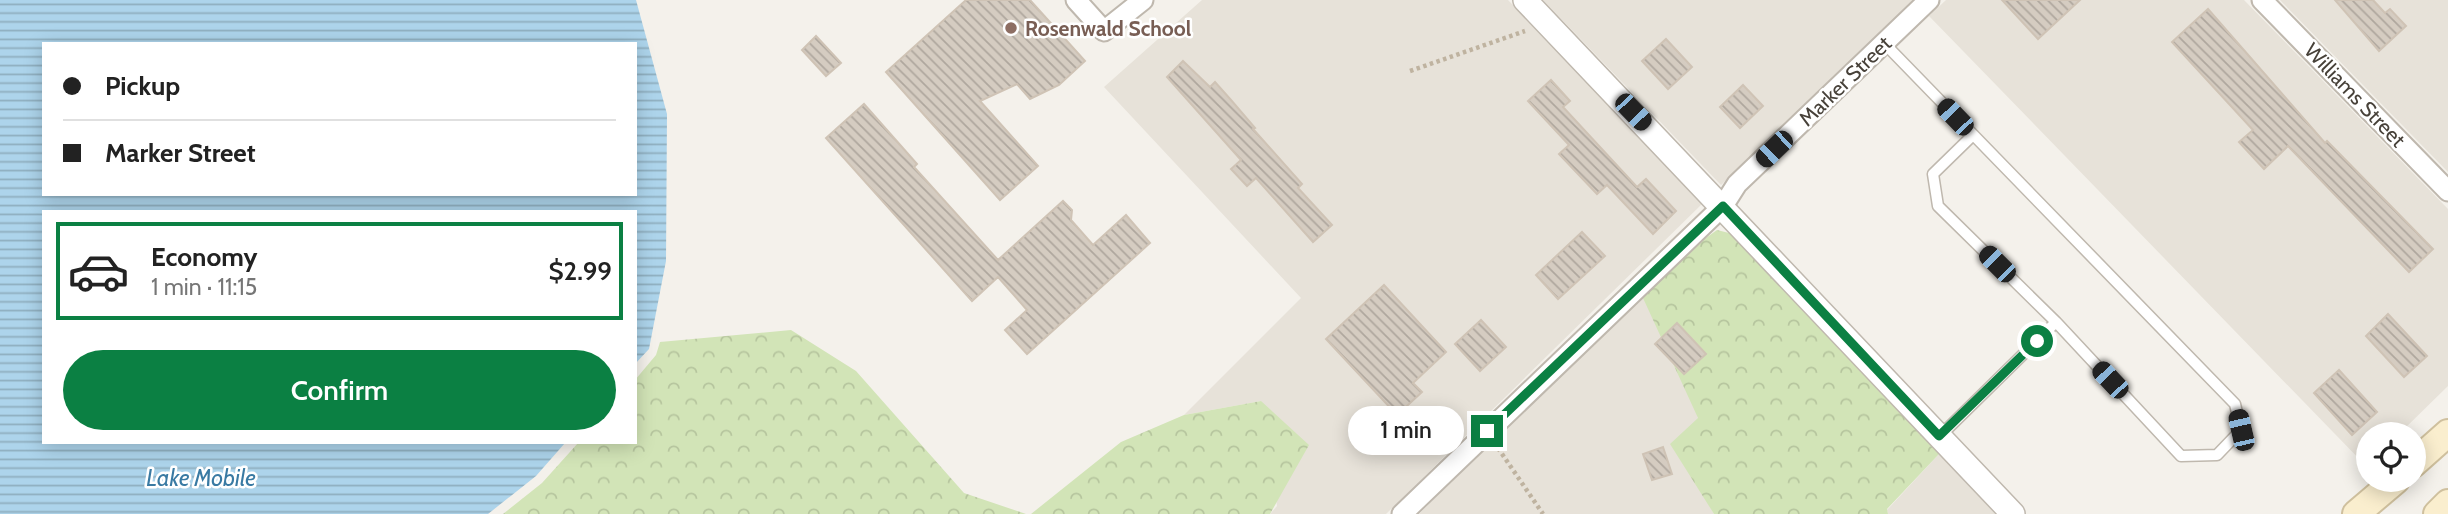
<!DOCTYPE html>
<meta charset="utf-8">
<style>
:root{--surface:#fff;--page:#f2f2f2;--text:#222;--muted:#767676;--line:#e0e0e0;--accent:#0b8043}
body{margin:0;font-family:Cabin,sans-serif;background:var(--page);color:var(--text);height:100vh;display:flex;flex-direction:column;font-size:26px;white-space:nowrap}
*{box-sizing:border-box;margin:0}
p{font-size:23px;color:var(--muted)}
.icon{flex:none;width:38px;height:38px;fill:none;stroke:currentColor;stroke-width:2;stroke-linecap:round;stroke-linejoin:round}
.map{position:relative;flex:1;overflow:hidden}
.drawer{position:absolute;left:42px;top:210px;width:595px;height:234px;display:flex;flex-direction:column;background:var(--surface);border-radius:0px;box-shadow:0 4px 18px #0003}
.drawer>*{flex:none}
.guide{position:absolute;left:42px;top:42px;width:595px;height:154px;border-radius:0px;box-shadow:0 4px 18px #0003;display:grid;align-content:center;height:154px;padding:0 21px;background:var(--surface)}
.tools{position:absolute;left:2356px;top:422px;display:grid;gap:14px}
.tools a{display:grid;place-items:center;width:70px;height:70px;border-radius:50%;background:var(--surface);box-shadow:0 4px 18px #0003;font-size:35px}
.end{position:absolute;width:32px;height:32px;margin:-16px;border:9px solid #0b8043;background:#fff;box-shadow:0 0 0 4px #fff}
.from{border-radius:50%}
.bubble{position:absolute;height:49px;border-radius:24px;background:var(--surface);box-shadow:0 4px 18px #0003;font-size:23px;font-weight:600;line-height:49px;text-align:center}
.car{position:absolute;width:21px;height:42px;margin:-21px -10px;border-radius:9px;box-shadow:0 0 5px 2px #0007;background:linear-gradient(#222 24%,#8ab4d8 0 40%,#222 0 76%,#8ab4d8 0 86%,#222 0)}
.guide b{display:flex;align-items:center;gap:24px;height:66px;font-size:26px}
.guide b+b{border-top:2px solid var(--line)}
.guide i{width:18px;height:18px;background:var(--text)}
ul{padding:12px 0 0;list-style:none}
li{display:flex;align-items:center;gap:21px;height:98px;margin:0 14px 10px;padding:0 7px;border:4px solid var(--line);border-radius:0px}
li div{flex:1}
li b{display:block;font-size:26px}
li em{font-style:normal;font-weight:600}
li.current{border-color:var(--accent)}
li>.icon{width:63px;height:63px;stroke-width:1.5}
.primary-button{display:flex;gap:14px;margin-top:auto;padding:14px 21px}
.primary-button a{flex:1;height:80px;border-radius:42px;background:var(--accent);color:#fff;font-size:28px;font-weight:600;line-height:80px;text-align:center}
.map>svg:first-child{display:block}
.residential{fill:#e7e2d9}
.forest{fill:url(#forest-crowns)}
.water{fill:url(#water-rules);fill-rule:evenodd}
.building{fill:url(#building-back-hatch);stroke:#cfc3b5;stroke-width:2}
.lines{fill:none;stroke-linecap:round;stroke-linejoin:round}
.service-casing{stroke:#bfb8ae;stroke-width:13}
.minor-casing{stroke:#bfb8ae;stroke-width:23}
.tertiary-casing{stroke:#bfb8ae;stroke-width:26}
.secondary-casing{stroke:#cfc09e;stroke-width:30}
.path{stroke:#bfb3a0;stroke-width:4.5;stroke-dasharray:3.5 3.5;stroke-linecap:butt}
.service{stroke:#fff;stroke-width:10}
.minor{stroke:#fff;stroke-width:19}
.tertiary{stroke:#fff;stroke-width:23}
.secondary{stroke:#faeece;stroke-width:26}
.route{stroke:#0b8043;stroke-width:9}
.education-dot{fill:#8d6e63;stroke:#fff;stroke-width:2.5}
.labels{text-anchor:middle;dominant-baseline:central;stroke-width:5;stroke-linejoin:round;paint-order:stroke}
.education-label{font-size:21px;font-weight:bold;fill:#785e54;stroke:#fff;text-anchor:start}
.street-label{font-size:21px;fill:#474139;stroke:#fff}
.water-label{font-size:23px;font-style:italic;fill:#397aa3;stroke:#fff}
</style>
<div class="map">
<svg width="2448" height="514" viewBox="0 0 2448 514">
<defs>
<pattern id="forest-crowns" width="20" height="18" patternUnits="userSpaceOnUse" patternTransform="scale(1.75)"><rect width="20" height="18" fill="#d2e4b7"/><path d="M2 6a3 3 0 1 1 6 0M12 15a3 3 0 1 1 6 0" fill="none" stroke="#b6c59e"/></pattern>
<pattern id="water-rules" width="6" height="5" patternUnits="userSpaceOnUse" patternTransform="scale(1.75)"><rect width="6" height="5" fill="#add4eb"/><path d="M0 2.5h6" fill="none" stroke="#8faebf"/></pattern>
<pattern id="building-back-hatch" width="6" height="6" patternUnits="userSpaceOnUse" patternTransform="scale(1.75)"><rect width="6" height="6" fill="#d5ccc1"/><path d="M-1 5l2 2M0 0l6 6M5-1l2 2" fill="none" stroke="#afa79e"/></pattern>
</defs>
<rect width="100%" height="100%" fill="#f4f1eb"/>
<path class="residential" d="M1202,0H1508L1703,203L1386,514H1270L1277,506L1261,401L1184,415L1301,298L1104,87Z
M1543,0H1913L1721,185Z
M1946,0H2244L2448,209V386L2399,434H2368L2366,466L1929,16Z
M2280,0H2448V172Z
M1685,253L1704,496L1714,514H1419Z
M1939,454L1995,514H1888L1887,510Z"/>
<path class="forest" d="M1717,230L1733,234L1939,454L1887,509L1888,514H1714L1670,444L1698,418L1643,298L1685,253Z
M791,330L856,371L964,493L1026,514H503L542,483L578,443H635V380L656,355L660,342Z
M1261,401L1309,445L1270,514H1031L1121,442L1184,415Z"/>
<path class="water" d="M0,0H636L667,114L666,261L649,349L635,364V212H44V443H565L536,476L488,514H0ZM44,44H635V194H44Z"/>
<path class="building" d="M966,0H1030L1085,61L1059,85L1030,99L1017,84L980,101L1038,166L1000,200L886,72Z
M2002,0H2080L2038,39Z
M2335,0H2373L2385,13L2390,9L2406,26L2379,51Z
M2208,9L2325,143L2327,141L2433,249L2409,272L2288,146L2264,169L2239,142L2253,130L2172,42Z
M816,36L841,63L826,76L802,50Z
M1666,39L1692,67L1668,89L1642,61Z
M1183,61L1210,87L1215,82L1231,100L1255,128L1253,129L1302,184L1298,188L1332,225L1313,242L1256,178L1247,186L1231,169L1241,160L1167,77Z
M1551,80L1570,101L1563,107L1637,187L1646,179L1676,211L1653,234L1607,185L1597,194L1559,154L1569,145L1528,101Z
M1743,85L1763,106L1740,128L1720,107Z
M864,104L917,164L914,167L998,260L1063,201L1072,210L1071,220L1093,245L1126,215L1150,243L1027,354L1005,330L1027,310L998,277L972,301L826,138Z
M1582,232L1605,256L1558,299L1536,275Z
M1384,285L1446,352L1413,383L1422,392L1397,415L1326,339Z
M2388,314L2427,356L2404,377L2366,336Z
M1481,320L1506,347L1480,371L1455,344Z
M1677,323L1706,354L1684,374L1655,344Z
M2339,370L2377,412L2352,435L2314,393Z
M1663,447L1672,474L1652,480L1643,454Z"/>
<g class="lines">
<g class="service-casing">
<path id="service" d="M1884,43L2235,404L2241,430L2217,455L2181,456L2056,322L1940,436
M1973,135L1933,174L1938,206L2056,322"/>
</g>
<g class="minor-casing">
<path id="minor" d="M1076,0L1104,31L1143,0
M2262,0L2448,191
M1402,514L1723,206L1737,184L1929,0"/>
</g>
<g class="tertiary-casing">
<path id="tertiary" d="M1525,0L2013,514"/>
</g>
<g class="secondary-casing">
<path id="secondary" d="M2413,464L2448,433
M2356,514L2396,480
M2437,514L2448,503"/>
</g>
<path class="path" d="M1410,71L1525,31
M1498,448L1543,514"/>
<use href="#service" class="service"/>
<use href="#minor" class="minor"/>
<use href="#tertiary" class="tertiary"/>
<use href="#secondary" class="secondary"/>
</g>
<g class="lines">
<path class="route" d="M1487,431L1723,206L1939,436L2037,341"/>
</g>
<circle class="education-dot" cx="1011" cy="28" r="7"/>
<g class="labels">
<g class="education-label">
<text x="1025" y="28">Rosenwald School</text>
</g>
<g class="street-label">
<text transform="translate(1845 81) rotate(-44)">Marker Street</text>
<text transform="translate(2355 95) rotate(46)">Williams Street</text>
</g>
<g class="water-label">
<text x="201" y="478">Lake Mobile</text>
</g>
</g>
</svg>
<div class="tools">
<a><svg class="icon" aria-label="locate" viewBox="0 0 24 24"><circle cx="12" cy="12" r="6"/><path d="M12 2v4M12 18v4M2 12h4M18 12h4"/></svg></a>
</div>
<i class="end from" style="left:2037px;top:341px"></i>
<i class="end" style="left:1487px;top:431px"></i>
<div class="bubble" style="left:1348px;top:406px;width:116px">1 min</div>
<i class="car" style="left:1633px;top:112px;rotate:136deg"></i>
<i class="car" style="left:1955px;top:117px;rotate:316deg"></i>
<i class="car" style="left:1774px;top:149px;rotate:226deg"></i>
<i class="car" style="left:1997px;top:264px;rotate:315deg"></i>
<i class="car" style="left:2110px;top:380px;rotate:317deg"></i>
<i class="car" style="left:2241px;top:430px;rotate:347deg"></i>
<div class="guide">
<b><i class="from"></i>Pickup</b>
<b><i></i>Marker Street</b>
</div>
<section class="drawer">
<ul>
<li class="current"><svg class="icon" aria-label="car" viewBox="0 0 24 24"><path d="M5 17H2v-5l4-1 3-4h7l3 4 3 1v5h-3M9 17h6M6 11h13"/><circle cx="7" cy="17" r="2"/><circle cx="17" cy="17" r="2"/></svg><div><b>Economy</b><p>1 min · 11:15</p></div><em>$2.99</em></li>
</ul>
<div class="primary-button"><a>Confirm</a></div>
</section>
</div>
